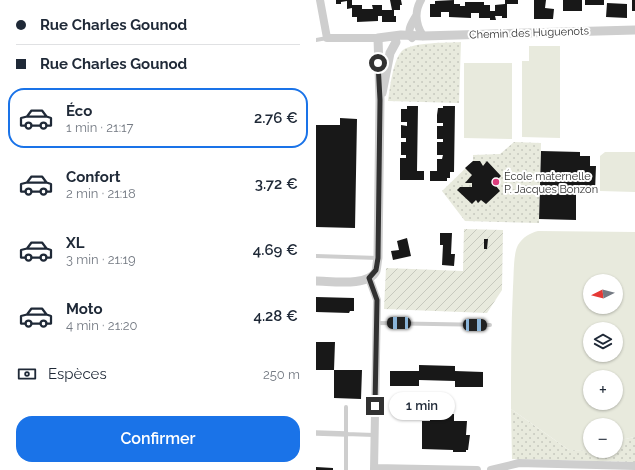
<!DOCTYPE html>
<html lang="fr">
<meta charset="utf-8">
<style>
:root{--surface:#fff;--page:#f2f2f3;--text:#1f2937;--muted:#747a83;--line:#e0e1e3;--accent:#1a73e8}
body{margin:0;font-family:Raleway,sans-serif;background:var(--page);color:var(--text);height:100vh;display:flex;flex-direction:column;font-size:15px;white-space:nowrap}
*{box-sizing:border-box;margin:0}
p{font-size:13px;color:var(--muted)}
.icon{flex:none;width:22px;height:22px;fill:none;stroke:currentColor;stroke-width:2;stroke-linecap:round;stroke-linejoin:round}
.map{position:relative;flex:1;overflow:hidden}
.panel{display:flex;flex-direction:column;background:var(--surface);width:316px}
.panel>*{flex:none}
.hud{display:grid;align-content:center;height:88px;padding:0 16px;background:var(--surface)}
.needle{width:26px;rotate:264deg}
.fabs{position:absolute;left:267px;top:274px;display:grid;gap:8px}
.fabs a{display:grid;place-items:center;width:40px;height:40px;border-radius:50%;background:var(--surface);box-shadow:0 1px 3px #0004;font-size:20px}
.end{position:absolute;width:18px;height:18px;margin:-9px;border:5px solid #313131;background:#fff;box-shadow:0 0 0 2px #fff}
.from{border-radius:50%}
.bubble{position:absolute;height:28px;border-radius:14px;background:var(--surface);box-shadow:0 1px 3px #0004;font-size:13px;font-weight:600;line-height:28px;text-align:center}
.car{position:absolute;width:12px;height:24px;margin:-12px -6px;border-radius:5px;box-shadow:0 0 3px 1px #0007;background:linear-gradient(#222 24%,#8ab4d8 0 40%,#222 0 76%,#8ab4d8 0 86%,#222 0)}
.hud b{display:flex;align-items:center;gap:14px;height:38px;font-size:15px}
.hud b+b{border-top:1px solid var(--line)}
.hud i{width:10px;height:10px;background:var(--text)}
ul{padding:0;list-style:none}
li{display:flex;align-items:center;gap:12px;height:60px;margin:0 8px 6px;padding:0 8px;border:2px solid transparent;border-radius:16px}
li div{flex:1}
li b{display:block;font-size:15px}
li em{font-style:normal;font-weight:600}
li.current{border-color:var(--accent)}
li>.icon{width:36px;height:36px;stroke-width:1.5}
.pay{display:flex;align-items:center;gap:10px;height:44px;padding:0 16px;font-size:15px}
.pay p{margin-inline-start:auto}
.action{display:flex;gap:8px;margin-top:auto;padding:8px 16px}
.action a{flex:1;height:46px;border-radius:16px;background:var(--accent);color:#fff;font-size:16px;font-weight:600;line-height:46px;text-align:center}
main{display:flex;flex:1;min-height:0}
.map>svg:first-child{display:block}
.grass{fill:url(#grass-dots)}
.garden{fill:url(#garden-furrows)}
.pitch{fill:#e8eadd;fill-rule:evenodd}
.building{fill:#181818}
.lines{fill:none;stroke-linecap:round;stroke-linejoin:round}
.service{stroke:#cecece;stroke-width:4}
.pedestrian{stroke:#cecece;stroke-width:5.5}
.minor{stroke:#cecece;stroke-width:8}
.tertiary{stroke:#cecece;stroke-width:9}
.route{stroke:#313131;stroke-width:5}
.poi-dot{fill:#dd3e7e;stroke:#fff;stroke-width:1.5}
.labels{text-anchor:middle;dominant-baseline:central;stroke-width:4;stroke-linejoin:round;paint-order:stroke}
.street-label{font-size:11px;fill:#313131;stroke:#fff}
.poi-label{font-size:11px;fill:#313131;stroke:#fff;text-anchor:start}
</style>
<main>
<section class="panel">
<div class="hud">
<b><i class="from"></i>Rue Charles Gounod</b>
<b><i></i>Rue Charles Gounod</b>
</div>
<ul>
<li class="current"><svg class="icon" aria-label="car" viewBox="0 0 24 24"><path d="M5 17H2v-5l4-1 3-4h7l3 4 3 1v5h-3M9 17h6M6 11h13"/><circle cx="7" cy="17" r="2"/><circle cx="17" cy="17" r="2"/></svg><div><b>Éco</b><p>1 min · 21:17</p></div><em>2.76 €</em></li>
<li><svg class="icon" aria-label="car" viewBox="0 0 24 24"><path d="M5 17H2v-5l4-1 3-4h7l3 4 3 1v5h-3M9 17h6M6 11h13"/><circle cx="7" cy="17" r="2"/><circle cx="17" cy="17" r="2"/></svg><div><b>Confort</b><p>2 min · 21:18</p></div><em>3.72 €</em></li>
<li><svg class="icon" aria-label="car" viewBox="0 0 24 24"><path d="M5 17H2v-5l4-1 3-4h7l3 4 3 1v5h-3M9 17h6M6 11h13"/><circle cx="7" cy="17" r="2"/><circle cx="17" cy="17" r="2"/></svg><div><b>XL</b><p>3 min · 21:19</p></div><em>4.69 €</em></li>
<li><svg class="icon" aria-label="car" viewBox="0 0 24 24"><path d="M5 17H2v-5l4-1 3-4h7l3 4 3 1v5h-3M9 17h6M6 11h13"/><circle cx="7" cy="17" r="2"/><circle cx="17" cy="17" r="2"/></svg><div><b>Moto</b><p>4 min · 21:20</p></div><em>4.28 €</em></li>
</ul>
<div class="pay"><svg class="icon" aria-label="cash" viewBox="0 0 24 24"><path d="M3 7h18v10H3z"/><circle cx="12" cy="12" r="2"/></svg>Espèces<p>250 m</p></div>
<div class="action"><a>Confirmer</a></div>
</section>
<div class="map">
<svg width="319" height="470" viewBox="0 0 319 470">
<defs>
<pattern id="grass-dots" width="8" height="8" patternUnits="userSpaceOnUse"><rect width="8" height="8" fill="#e8eadd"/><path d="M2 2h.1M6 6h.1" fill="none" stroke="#c7c9be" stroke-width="1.8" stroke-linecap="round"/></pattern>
<pattern id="garden-furrows" width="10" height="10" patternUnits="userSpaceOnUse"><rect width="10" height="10" fill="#e8eadd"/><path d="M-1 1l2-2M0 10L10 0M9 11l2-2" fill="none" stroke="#c7c9be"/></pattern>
</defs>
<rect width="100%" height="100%" fill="#fff"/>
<path class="grass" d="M145,42L143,103L72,101C74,88 77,58 87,50C98,42 130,43 145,42Z
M198,142L225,143L223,223L149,221L126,191L157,161V155L184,154Z
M195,409L253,450L300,451V442L304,440L319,437V462L196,459Z"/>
<path class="garden" d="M148,229L187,230L186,290L171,313L68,309L70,268L147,271Z"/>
<path class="pitch" d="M213,46H244V138L206,137V61H213Z
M148,63H196V139L148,138Z
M289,152H319V192L284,191V156Z
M222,231L319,232V437L304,440L300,442V425H274V451L253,450L195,409C195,368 195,328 197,287C198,276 197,254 202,245C207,237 214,233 222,231ZM274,281H300V307H274ZM274,329H300V355H274ZM274,377H300V403H274Z"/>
<path class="building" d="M20,0H36V5H46V9H57L56,5H66V10H76L74,0H85L86,5H84V10H78V16H80V22H66V16H62V21L41,22V17H36V8L31,9V1L25,2V4H20Z
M138,0V4H144V6H149V2H168V5H174V11H179V5L189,4V0H202V4H191V18H186V16H179L180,20H174V18H163V13H155V18L133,17V12H125V17H114V4H119V1Z
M218,0H230L229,8L238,9L237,19H218Z
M247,0H266V11H247Z
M269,0H288V5H269Z
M316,0H319V11H316Z
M291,3L311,4V18L290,17Z
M91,106H102L101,171H108V180H84V158H90V155H85V142H90V138H85V125L91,126V122H85V109H91Z
M127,106H139L138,172H134V178H131V181H114V171H121V159H126L127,155H121V142H127V139H121V126H127V123H121V115L122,108H127Z
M24,118L41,119L39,228L0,227V125H24Z
M225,151L264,152V156H274V166H280L279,191L260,190V220L223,219Z
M157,161H164L167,166L171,161L185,176L181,180L183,183L180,186L184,191L170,204L165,200L162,203L160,200L156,204L141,190L144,187H156V183H149L156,175L149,168Z
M124,233H136L135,254H139L138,266L126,265L127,245H124Z
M91,238L95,256L77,260L75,251L83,250L81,241Z
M168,239H172L171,249H168Z
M0,297L38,298V311H34L33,313L0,312Z
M0,342H19L18,370H46L45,399L18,398V370H0Z
M103,365L139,366V371L167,372V387H139V381L103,380V386H74V371H103Z
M114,414H138V421H151L150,435H154L152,450H150V452H137V450L106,449V421H114Z
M0,467L17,468V470H0Z"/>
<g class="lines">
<path class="service" d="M0,40L11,38
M0,256L62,258
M61,323L174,325
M30,434L58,435
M30,470V407"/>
<path class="pedestrian" d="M0,433L30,434"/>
<path class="minor" d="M4,0L11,38H62
M105,0C98,12 100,25 107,36
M96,38C90,31 96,23 100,16
M53,278L61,300L58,470
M58,468L161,470
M175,470L203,463L319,466"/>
<path class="tertiary" d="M62,38L85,35L107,36L319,30
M66,93L74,53L80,42
M0,281C15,281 53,287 60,271C61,267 61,262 62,258L64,100L62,38"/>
</g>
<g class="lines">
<path class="route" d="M59,406L61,300L53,278L60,270L62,258L64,100L62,63"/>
</g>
<circle class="poi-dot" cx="180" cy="182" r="4"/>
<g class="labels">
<g class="street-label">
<text transform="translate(213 33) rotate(-2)">Chemin des Huguenots</text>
</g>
<g class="poi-label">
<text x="188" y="176">École maternelle<tspan x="188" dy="13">P. Jacques Bonzon</tspan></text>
</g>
</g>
</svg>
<div class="fabs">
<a><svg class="needle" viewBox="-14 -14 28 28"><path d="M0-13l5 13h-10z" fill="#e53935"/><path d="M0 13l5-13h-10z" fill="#747a83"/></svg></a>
<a><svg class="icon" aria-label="layers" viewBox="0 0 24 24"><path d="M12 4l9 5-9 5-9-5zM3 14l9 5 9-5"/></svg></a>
<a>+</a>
<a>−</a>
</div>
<i class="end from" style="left:62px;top:63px"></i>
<i class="end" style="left:59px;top:406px"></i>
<div class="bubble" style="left:73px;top:392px;width:66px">1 min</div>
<i class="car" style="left:83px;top:323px;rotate:271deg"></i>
<i class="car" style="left:159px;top:325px;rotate:91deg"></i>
</div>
</main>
